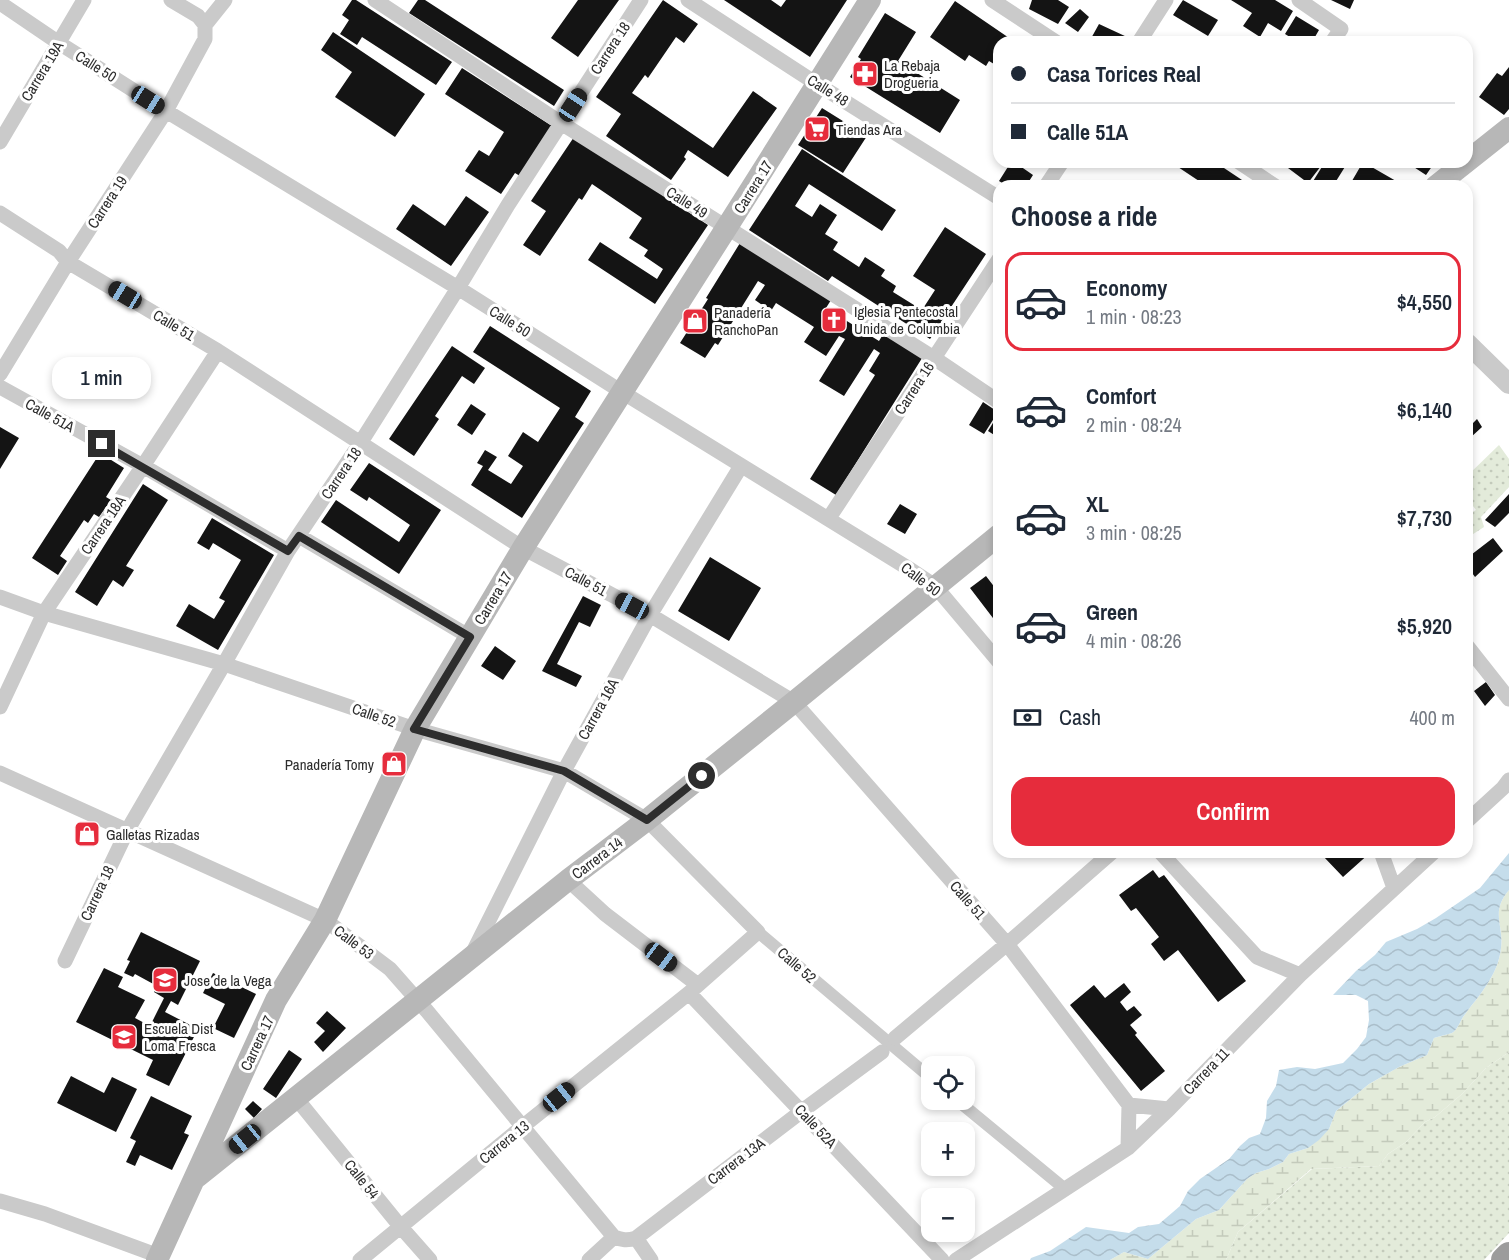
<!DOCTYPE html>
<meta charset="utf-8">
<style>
:root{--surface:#fff;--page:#f6f6f7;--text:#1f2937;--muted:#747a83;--line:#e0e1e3;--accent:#e62c3c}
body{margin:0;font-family:"Archivo Narrow",sans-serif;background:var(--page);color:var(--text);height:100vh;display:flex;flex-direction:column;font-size:22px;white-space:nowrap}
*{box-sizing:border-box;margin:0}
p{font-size:20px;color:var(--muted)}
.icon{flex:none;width:33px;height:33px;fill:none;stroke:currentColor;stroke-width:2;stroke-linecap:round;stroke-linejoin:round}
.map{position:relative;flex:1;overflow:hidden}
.panel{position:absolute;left:993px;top:180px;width:480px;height:678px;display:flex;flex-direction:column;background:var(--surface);border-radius:18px;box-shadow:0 3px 9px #0003}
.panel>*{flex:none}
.banner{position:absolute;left:993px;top:36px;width:480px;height:132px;border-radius:18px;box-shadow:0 3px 9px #0003;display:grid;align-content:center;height:132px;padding:0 18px;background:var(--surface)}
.tools{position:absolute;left:921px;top:1056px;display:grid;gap:12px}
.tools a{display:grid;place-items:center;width:54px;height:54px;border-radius:12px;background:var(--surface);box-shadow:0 3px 9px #0003;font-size:30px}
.end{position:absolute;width:27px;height:27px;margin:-14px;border:8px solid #2d2d2d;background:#fff;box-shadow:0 0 0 3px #fff}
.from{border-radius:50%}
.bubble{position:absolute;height:42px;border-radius:18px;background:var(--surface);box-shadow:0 3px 9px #0003;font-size:20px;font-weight:600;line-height:42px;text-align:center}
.car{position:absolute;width:18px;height:36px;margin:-18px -9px;border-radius:8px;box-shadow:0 0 4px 2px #0007;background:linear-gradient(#222 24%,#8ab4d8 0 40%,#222 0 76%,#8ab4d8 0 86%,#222 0)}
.banner b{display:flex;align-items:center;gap:21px;height:57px;font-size:22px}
.banner b+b{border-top:2px solid var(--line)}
.banner i{width:15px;height:15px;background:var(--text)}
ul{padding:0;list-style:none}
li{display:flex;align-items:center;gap:18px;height:99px;margin:0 12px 9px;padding:0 6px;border:3px solid transparent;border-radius:18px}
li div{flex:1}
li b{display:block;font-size:22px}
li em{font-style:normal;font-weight:600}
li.on{border-color:var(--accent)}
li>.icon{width:54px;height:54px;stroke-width:1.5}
h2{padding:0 18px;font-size:27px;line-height:72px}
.pay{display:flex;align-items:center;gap:15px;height:66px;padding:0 18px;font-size:22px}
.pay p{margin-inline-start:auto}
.cta{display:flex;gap:12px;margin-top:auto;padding:12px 18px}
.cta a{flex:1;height:69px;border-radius:18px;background:var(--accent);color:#fff;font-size:24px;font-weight:600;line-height:69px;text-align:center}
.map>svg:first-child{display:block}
.grass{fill:url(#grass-dots)}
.wetland{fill:url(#wetland-marsh)}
.water{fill:url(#water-waves)}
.building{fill:#141414}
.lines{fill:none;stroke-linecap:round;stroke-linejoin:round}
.pedestrian{stroke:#cacaca;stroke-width:12}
.minor{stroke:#cacaca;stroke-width:15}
.tertiary{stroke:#cacaca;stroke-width:20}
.secondary{stroke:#b7b7b7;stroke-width:22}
.trunk{stroke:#9c9c9c;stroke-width:26}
.route{stroke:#2d2d2d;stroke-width:8}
.labels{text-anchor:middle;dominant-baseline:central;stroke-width:6;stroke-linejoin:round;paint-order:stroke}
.street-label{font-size:15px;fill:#2d2d2d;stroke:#fff}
.poi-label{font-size:15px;fill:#2d2d2d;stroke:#fff;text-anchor:start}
</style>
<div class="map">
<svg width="1509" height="1260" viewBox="0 0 1509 1260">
<defs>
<pattern id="grass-dots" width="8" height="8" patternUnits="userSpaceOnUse" patternTransform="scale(1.5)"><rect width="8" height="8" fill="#e3ebda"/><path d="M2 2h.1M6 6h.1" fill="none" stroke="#c3cabb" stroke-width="1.8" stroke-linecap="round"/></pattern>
<pattern id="wetland-marsh" width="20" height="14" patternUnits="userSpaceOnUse" patternTransform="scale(1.5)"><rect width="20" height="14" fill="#e3ebda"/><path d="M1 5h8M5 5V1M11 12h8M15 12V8" fill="none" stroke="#c3cabb"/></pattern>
<pattern id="water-waves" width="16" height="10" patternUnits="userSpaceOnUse" patternTransform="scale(1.5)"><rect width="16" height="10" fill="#c5ddeb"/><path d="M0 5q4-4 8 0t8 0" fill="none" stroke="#aabeca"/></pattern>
</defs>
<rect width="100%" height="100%" fill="#fff"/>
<path class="grass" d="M1499,445L1509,459V487L1481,517L1484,527L1467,538V515L1476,510L1467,498V476Z
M1509,1052V1233L1484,1260H1226L1238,1232L1312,1169L1379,1166L1388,1154L1406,1142L1425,1122L1435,1117L1462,1094L1486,1068Z"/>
<path class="wetland" d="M1509,890V1052L1486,1068L1462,1094L1435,1117L1425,1122L1406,1142L1388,1154L1379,1166L1311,1169L1238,1232L1226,1260H1110L1124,1252L1148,1259L1196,1219L1219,1210L1247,1179L1256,1173L1269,1169L1283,1162L1289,1154L1308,1148L1329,1129L1336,1111L1369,1084L1399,1067L1427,1055L1434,1038C1439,1036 1447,1035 1452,1033C1457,1030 1460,1022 1463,1017C1479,995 1498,976 1501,948C1504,925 1490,912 1509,890Z"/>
<path class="water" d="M1509,853V890C1490,912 1504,925 1501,948C1498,976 1479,995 1463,1017C1460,1022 1457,1030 1452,1033C1447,1035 1439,1036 1434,1038L1427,1055L1399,1067L1369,1084L1336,1111L1329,1129L1319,1140L1308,1148L1289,1154L1283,1162L1269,1169L1256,1173L1247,1179L1219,1210L1196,1219L1148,1259L1124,1252L1110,1260H1030L1031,1258L1050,1251L1086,1227L1129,1233L1138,1227L1159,1224L1180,1206L1188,1191L1200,1179L1229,1159L1240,1146L1249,1138L1260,1134L1266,1118L1267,1101L1276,1086L1279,1070L1297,1067L1315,1069L1343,1063L1357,1049L1366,1037L1369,1020L1368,1001L1356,995H1333L1356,971L1375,955L1386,942L1417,929L1436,918L1480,888Z"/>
<path class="building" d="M352,0H356L452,62L436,85L362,37L357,45L340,34L349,20L342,15Z
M418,0H425L564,90L554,106L409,13Z
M578,0H619L578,57L551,38Z
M663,0L698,24L684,43L676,37L648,78L645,75L632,93L713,148L753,91L777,108L728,177L688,150L684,157L686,159L671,180L606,136L621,114L596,97Z
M724,0H771L781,7L786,0H847L810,57Z
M1032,0H1058L1069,7L1058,24L1029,9Z
M1183,0L1218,20L1208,36L1173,15Z
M1231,0H1275L1293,11L1281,31L1268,23L1260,37L1243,26L1252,13Z
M1331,0H1354L1350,9Z
M955,1L1015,42H999V67L989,61L986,66L969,55L965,61L930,37Z
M1080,9L1089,17L1078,32L1065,23Z
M885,13L916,32L898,61L960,100L940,133L850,77L861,59L858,57Z
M1296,16L1319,30L1312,42H1298L1285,34Z
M1099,24L1127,37L1124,42H1089Z
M333,32L425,94L395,137L335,97L352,72L321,50Z
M1509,67V109L1504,115L1479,97L1497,73L1502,76Z
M462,68L552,126L520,176L515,173L501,194L465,171L479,150L489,156L504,132L445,94Z
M822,108L867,136L843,173L798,145Z
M574,137L708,225L655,304L588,260L600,242L657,279L663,269L644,256L648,250L629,238L642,218L592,184L582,200L579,198L540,256L523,245L546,211L531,201Z
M802,149L896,210L882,231L809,184L795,206L812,217L820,204L837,215L825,234L838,242L833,250L859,267L865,257L885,270L881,276L896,286L893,292L922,310L935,290L913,276L945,227L986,254L930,339L832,276L828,281L749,230Z
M1011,162H1014L1033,175L1026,186H1007L999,181Z
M1181,162H1215L1251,186H1196L1199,181L1178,167Z
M1286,162H1324L1308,183L1284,165Z
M1325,162H1348L1333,186H1310Z
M1363,162L1396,181L1393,186H1349Z
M1406,162H1435L1426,175Z
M466,196L489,212L451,266L396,229L413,204L445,226Z
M740,243L831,300L826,308L879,341L885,331L924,355L836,495L810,479L875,375L869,371L880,353L874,349L844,396L819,381L845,339L839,336L826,356L804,342L814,327L776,303L771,311L755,300L765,285L758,281L718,345L715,343L705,358L680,343L708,299L706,298Z
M490,326L591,391L575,417L584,423L522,518L471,485L483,466L477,463L485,450L497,457L488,470L511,484L523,466L508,456L523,432L538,442L560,408L473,352Z
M452,346L485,368L474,384L462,376L435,416L439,419L414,456L389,439Z
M983,402L998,412L984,434L969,425Z
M471,404L486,414L472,435L457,425Z
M999,413V438L988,431Z
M1477,419L1482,427L1470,438L1467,436V429Z
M0,427L19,438L0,469Z
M100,453L124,468L106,497L111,500L99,517L94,514L88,523L84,520L60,556L67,561L58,575L32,558Z
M369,463L441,510L399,574L321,522L336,500L399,542L410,525L369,497L367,501L350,490Z
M143,484L168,500L126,566L134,570L123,587L113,580L97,606L75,592Z
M1509,494V513L1495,527L1485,520Z
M900,504L917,514L905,534L887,524Z
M212,518L274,555L218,650L176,626L189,604L214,619L225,601L219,598L241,560L213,543L209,550L197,543Z
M1493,538L1503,551L1475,577L1467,566V558Z
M710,557L761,588L729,641L678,611Z
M986,576L999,593V620L996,622L970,588Z
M583,596L601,605L590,627L579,622L557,664L582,676L576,687L542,671Z
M495,646L516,661L503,680L481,666Z
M1486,682L1495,695L1485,706L1474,691Z
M1328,852H1371L1343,877L1323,856Z
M1153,870L1159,878L1164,875L1246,981L1218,1002L1178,950L1164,961L1151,944L1159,937L1136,908L1131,911L1119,895Z
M141,932L200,961L178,1005L171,1001L165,1012L198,1029L169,1086L146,1075L153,1060L76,1022L104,968L123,977L118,987L145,1000L135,1018L150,1026L164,998L154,992L157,986L135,974L133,977L124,973L130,961L127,960Z
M213,973L256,994L234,1038L213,1028L225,1004L203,993Z
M1124,983L1131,992L1120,1002L1127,1011L1134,1006L1142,1015L1130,1025L1137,1033L1135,1035L1165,1071L1141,1091L1070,1005L1094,985L1105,998Z
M327,1011L346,1028L323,1052L314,1042L325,1031L316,1023Z
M289,1050L302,1059L276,1098L263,1089Z
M71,1076L104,1093L112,1077L137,1089L116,1132L57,1103Z
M151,1096L192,1116L184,1133L189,1135L172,1170L140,1155L135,1166L126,1162L136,1141L130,1138Z
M253,1101L262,1109L254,1118L245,1109Z"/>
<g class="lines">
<path class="pedestrian" d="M758,932L932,1079
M957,1100L1065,1189"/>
<path class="minor" d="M171,0L198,16L205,25
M375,0L561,123L934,358L999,402
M688,0L817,84L999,198
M992,0L1056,42
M1299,0L1341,29L1332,42
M0,3L59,43L166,111L458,288L622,392L911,570L935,586L999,662
M205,25L225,0
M1139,42L1166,0
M0,142L84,0
M1239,162L1275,186
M1046,186L1062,162
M0,213L59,251L68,262L218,351L523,548L650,615L794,702L1007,944L1129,1105L1128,1148
M0,374L68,262L166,111L205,39V25
M0,387L143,466L288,551
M829,518L999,259
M299,536L470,637
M0,597L44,613L224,664L415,729L564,771L647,820L758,932L689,993L522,1127L360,1260
M1467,646L1509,699
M0,707L44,613L143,466L218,351
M0,773L325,920L390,969L427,1011L614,1237
M1467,821L1503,788L1509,780
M1160,852L1257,957L1300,975
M1381,852L1394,888
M568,880L605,914L698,985
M473,952L564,771L650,615L741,466
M65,961L127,831L224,664L288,551L361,442L458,288L508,205L641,0
M689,993L942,1260
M895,1038L1007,944L1112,852
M296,1098L400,1226L430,1260
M1129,1105L1169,1109
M0,1201L45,1214L159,1256
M636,1238L651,1260
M589,1260L614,1237C622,1240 627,1241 636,1238L802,1111L882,1052
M956,1260L1128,1148L1169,1109L1300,975L1434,852"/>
<path class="tertiary" d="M1467,343L1509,384"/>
<path class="secondary" d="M1436,186L1509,128
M197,1177L568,880L647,820L794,702L999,535
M157,1260L276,1000L325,920L415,729L523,548L727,227L870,0"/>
<path class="trunk" d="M1504,1260L1509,1255"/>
</g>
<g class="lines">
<path class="route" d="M102,444L288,551L299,536L470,637L414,729L564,771L647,820L702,776"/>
</g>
<defs>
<g id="pharmacy-square" transform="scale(1.35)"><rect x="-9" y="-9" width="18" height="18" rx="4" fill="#e62c3c" stroke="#fff"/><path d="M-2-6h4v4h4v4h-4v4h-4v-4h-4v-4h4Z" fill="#fff"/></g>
<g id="supermarket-square" transform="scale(1.35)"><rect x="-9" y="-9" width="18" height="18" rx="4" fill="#e62c3c" stroke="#fff"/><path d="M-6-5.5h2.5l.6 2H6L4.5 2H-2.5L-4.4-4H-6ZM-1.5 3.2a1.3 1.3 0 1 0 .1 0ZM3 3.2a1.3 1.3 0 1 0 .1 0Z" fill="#fff"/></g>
<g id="church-square" transform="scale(1.35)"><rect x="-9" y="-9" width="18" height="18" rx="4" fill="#e62c3c" stroke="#fff"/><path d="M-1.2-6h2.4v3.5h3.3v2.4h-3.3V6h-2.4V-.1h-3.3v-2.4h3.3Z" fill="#fff"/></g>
<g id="shop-square" transform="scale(1.35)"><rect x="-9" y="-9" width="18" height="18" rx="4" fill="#e62c3c" stroke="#fff"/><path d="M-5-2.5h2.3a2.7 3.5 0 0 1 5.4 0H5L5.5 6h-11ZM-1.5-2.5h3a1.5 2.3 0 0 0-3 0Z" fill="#fff"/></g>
<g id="university-square" transform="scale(1.35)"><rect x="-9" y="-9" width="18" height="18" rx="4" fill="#e62c3c" stroke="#fff"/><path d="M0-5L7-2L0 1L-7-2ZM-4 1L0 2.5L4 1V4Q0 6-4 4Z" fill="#fff"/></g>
<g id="school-square" transform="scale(1.35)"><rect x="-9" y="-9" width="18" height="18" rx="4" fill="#e62c3c" stroke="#fff"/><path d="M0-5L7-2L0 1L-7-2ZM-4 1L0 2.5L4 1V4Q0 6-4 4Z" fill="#fff"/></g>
</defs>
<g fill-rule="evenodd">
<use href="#pharmacy-square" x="865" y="74"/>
<use href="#supermarket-square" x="817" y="129"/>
<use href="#church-square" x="834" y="320"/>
<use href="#shop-square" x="695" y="321"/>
<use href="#shop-square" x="394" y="764"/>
<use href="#shop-square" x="87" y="834"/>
<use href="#university-square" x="165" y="980"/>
<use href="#school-square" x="124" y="1037"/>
</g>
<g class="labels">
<g class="street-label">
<text transform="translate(610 48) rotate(-57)">Carrera 18</text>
<text transform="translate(96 66) rotate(32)">Calle 50</text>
<text transform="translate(42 71) rotate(-59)">Carrera 19A</text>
<text transform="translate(828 90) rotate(32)">Calle 48</text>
<text transform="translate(753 187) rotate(-58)">Carrera 17</text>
<text transform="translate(107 202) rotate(-57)">Carrera 19</text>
<text transform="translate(687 202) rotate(32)">Calle 49</text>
<text transform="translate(510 321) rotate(32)">Calle 50</text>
<text transform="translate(174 325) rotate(31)">Calle 51</text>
<text transform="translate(914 388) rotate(-57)">Carrera 16</text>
<text transform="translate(50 415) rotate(29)">Calle 51A</text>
<text transform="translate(341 473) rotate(-56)">Carrera 18</text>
<text transform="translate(103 525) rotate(-56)">Carrera 18A</text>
<text transform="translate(921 579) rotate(37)">Calle 50</text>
<text transform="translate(586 581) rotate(28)">Calle 51</text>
<text transform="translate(493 598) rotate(-59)">Carrera 17</text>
<text transform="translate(598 709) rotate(-61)">Carrera 16A</text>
<text transform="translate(374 715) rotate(19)">Calle 52</text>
<text transform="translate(597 858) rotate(-37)">Carrera 14</text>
<text transform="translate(97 893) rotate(-65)">Carrera 18</text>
<text transform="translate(968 900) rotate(49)">Calle 51</text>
<text transform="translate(354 942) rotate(37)">Calle 53</text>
<text transform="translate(797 965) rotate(41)">Calle 52</text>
<text transform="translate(257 1043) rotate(-65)">Carrera 17</text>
<text transform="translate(1206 1071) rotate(-46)">Carrera 11</text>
<text transform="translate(816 1126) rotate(47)">Calle 52A</text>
<text transform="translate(504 1142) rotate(-39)">Carrera 13</text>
<text transform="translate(736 1161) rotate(-37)">Carrera 13A</text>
<text transform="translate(362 1179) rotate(51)">Calle 54</text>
</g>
<g class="poi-label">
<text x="884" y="65">La Rebaja<tspan x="884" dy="17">Drogueria</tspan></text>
<text x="836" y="129">Tiendas Ara</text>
<text x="854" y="311">Iglesia Pentecostal<tspan x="854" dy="17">Unida de Columbia</tspan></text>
<text x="714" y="312">Panadería<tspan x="714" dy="17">RanchoPan</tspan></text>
<text x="374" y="764" text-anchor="end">Panadería Tomy</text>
<text x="106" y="834">Galletas Rizadas</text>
<text x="184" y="980">Jose de la Vega</text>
<text x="144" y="1028">Escuela Dist<tspan x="144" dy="17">Loma Fresca</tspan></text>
</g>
</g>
</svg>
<div class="tools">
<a><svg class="icon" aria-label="locate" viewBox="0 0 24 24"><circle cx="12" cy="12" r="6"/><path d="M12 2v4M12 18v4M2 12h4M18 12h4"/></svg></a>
<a>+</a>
<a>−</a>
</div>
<i class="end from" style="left:702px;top:776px"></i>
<i class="end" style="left:102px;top:444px"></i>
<div class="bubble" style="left:52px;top:357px;width:99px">1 min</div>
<i class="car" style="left:148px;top:100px;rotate:122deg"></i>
<i class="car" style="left:573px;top:105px;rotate:33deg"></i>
<i class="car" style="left:125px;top:295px;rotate:301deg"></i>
<i class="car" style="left:632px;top:606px;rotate:298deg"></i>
<i class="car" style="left:661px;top:957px;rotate:127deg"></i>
<i class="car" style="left:559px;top:1097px;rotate:51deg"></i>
<i class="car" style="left:245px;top:1139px;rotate:231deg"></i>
<div class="banner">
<b><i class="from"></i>Casa Torices Real</b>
<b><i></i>Calle 51A</b>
</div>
<section class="panel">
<h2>Choose a ride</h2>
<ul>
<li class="on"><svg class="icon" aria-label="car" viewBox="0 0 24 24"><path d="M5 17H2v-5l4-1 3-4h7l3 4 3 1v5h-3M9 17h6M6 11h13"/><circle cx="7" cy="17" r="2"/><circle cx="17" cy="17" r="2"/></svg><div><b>Economy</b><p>1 min · 08:23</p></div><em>$4,550</em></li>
<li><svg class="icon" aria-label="car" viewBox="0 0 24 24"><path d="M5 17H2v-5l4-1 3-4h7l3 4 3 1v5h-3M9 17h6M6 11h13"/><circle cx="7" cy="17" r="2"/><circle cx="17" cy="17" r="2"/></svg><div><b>Comfort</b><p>2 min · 08:24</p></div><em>$6,140</em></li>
<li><svg class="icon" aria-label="car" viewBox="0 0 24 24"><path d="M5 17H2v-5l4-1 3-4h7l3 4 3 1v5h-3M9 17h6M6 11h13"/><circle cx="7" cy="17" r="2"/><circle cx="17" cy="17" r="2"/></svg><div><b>XL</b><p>3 min · 08:25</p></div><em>$7,730</em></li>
<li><svg class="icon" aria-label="car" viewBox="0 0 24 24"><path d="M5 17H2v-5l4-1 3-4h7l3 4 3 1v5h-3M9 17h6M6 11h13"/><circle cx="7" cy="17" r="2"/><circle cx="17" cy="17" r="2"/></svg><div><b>Green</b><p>4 min · 08:26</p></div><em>$5,920</em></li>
</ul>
<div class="pay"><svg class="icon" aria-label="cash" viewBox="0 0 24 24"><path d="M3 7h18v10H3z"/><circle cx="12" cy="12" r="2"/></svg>Cash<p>400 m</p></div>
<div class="cta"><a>Confirm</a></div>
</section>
</div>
